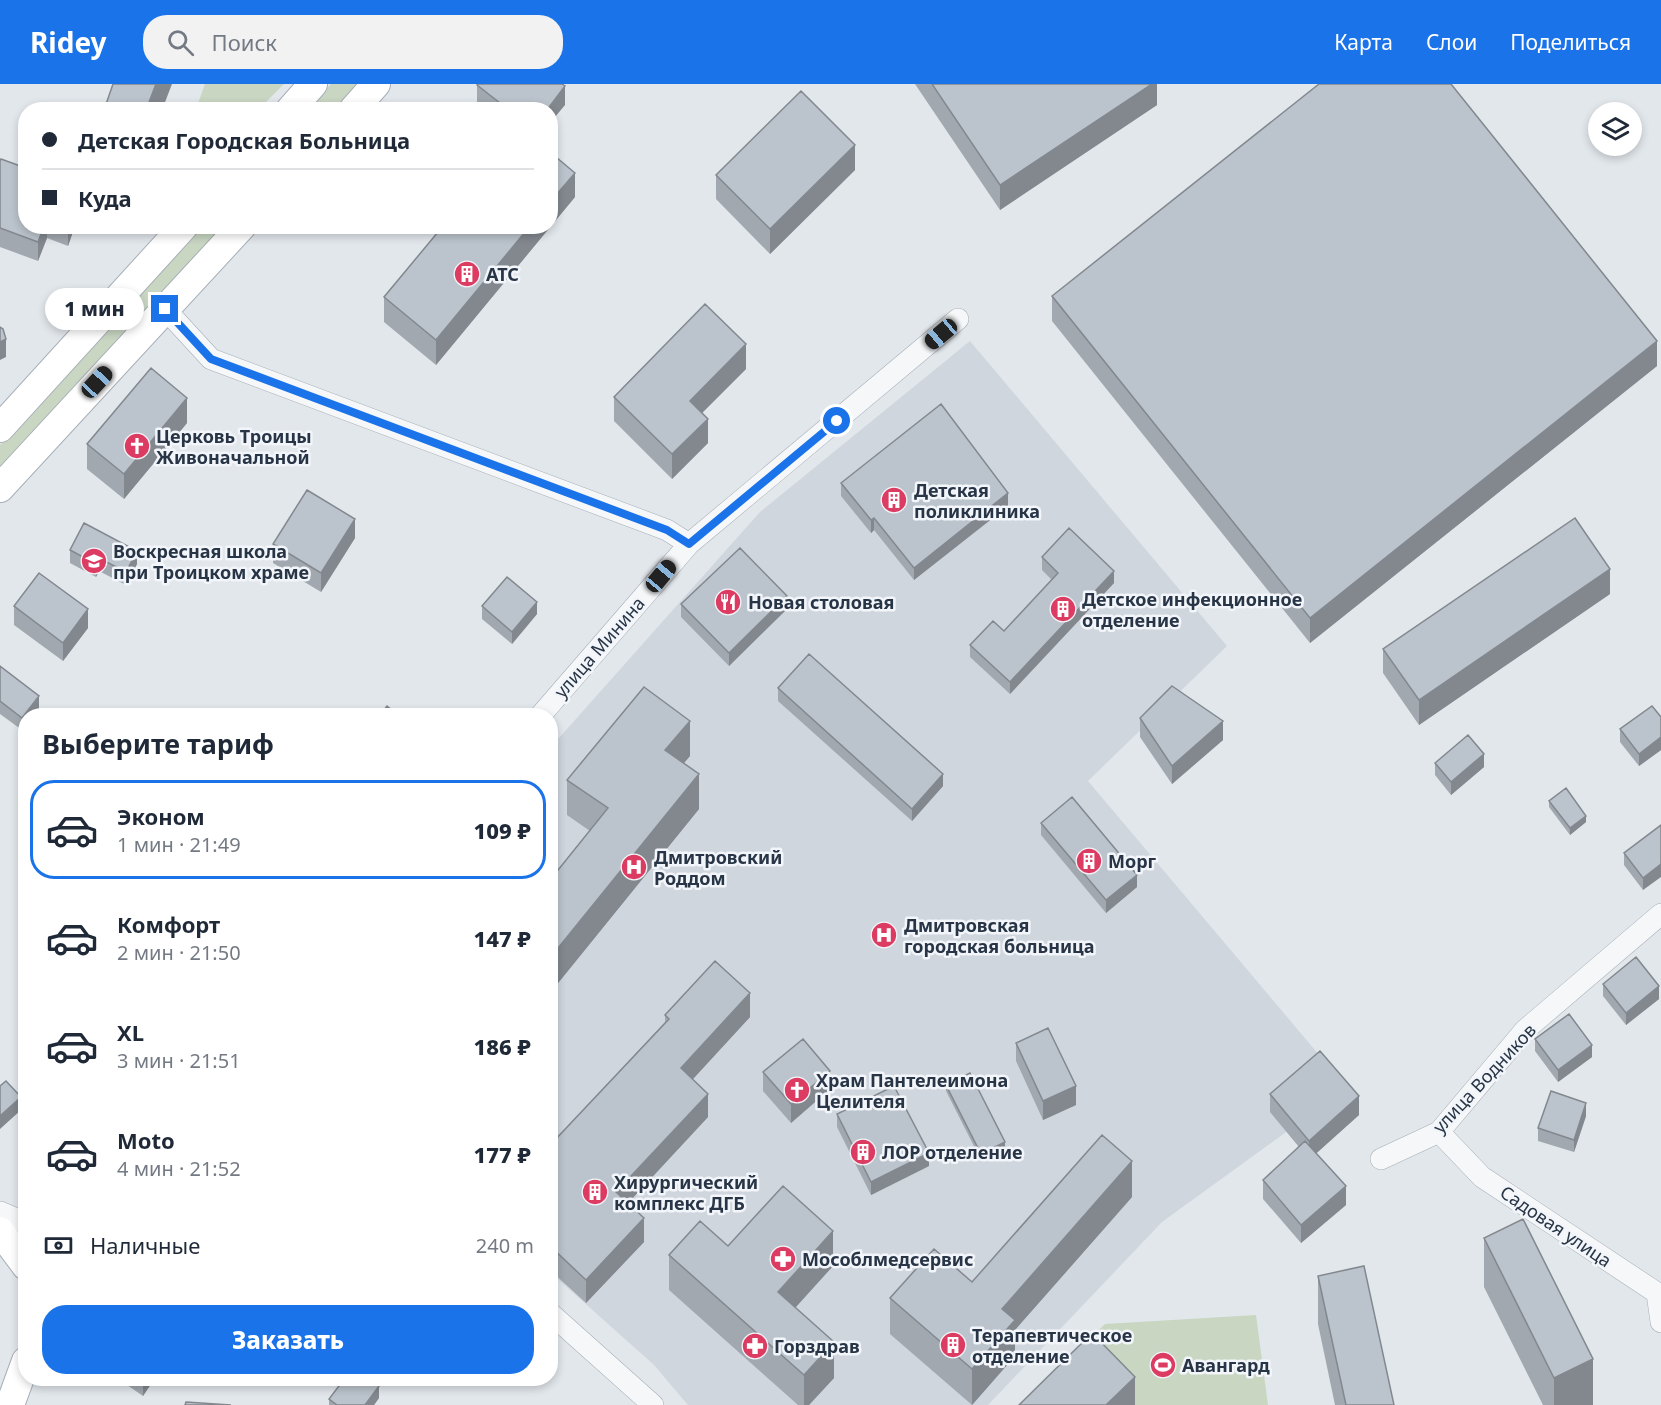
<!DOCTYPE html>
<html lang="ru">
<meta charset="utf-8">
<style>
:root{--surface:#fff;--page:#f2f2f3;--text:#1f2937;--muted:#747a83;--line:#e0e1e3;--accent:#1a73e8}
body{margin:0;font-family:"Noto Sans",sans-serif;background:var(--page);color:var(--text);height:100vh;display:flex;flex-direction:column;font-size:22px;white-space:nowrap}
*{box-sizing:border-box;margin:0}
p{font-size:20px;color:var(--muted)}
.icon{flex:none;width:33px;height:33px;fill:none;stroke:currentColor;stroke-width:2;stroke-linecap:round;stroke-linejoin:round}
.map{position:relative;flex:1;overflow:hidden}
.drawer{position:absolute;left:18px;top:624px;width:540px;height:678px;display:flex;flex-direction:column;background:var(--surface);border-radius:24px;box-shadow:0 3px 9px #0003}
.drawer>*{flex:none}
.banner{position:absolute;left:18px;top:18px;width:540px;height:132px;border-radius:24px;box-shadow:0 3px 9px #0003;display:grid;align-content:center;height:132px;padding:0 24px;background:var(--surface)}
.controls{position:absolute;left:1588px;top:18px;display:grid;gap:12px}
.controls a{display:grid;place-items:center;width:54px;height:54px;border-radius:50%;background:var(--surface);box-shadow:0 3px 9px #0003;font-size:30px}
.end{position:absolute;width:27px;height:27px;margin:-14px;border:8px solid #1a73e8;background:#fff;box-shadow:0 0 0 3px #fff}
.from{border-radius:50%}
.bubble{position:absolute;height:42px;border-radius:21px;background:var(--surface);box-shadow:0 3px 9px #0003;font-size:20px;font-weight:800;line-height:42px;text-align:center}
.car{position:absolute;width:18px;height:36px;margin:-18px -9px;border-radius:8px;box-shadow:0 0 4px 2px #0007;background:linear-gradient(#222 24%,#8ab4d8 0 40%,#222 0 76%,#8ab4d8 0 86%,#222 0)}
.banner b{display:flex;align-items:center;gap:21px;height:57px;font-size:22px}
.banner b+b{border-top:2px solid var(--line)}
.banner i{width:15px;height:15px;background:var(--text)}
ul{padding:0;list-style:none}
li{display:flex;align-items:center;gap:18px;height:99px;margin:0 12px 9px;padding:0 12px;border:3px solid transparent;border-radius:24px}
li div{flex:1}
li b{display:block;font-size:22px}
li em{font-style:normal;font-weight:800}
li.active{border-color:var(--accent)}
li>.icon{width:54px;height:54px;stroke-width:1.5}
h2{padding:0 24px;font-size:27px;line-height:72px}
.pay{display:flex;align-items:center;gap:15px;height:66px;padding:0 24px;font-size:22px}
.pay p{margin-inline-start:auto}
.cta{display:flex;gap:12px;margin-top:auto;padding:12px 24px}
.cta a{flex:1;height:69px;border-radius:24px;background:var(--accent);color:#fff;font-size:24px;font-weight:800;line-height:69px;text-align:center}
header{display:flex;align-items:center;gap:36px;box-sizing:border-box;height:84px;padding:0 30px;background:var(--accent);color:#fff}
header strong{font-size:28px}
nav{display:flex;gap:33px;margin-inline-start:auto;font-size:21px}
.search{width:420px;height:54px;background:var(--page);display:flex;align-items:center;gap:15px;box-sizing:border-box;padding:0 21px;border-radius:24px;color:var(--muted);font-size:22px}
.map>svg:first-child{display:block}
.built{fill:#d0d6de}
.green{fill:#c9d6c2}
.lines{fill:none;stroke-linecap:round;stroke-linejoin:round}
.street-casing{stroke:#a6aeb7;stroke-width:22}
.secondary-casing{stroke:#a6aeb7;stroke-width:30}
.street{stroke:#f5f7f9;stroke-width:21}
.secondary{stroke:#fff;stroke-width:28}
.wall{fill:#a1a8af}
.shaded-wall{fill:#83888f}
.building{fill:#bbc3cc;stroke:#83888f;stroke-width:1.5}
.route{stroke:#1a73e8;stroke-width:8}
.labels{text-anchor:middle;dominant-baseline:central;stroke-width:5;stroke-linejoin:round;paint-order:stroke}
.poi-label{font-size:18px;font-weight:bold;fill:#283546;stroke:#f2f5f9;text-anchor:start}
.street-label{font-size:18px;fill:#283546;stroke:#f2f5f9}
</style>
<header>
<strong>Ridey</strong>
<div class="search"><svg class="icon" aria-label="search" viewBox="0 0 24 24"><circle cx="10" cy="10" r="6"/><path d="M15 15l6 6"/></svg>Поиск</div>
<nav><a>Карта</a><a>Слои</a><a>Поделиться</a></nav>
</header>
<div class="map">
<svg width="1661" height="1321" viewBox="0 0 1661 1321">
<rect width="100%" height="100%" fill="#e2e7ec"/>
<path class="built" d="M970,257L1227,562L1088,697L1347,1004L1162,1138L988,1321H688L654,1281L551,1189V663L760,428Z"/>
<path class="green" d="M205,0H284L259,25H196Z
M331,0H361L337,25L307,26Z
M201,143H227L0,388V361Z
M1256,1231L1268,1321H1021L1105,1240Z"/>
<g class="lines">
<g class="street-casing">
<path id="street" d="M165,225L211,275L667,446L689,460
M540,632L689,460L958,235
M1439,1048L1482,1093L1657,1209L1661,1238
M1381,1075L1439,1048L1525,946L1661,830
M0,1128L26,1139
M550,1229L653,1321"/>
</g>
<g class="secondary-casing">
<path id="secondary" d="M290,26L313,0
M353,26L376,0
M0,344L184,142
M0,404L242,142
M0,1147L26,1182
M10,1321L26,1277"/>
</g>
<use href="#street" class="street"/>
<use href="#secondary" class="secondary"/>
</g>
<path class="wall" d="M915,0H1157V21L1000,126Z
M477,1L565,21L550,26H485L477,20Z
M0,77L26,142H75L68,162L47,154L38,177L0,163Z
M855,86L770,170L716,115V91Z
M575,113L436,281L384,238V213Z
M1052,212L1657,282L1310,559L1052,237Z
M746,285L702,329L708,359L672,395L614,337V313Z
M187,339L124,415L87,385V360Z
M841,399L1008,422L914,496L874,446L871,449L841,412Z
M355,454L321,508L273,479V460Z
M70,466L137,480L126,501L99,487L96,493L70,479Z
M1042,473L1114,499L1010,610L970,573V561L1004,547L1052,496L1042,486Z
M1610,510L1419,641L1383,589V565Z
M681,520L787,525L729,582L681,533Z
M14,522L88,544L63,577L14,541Z
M482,522L537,530L512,560L482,535Z
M0,582L39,624L33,632H26V641L22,646L0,630Z
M778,604L943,702L912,737L778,617Z
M1661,633V666L1639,682L1620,658V645Z
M1140,634L1223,656L1172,700L1140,653Z
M690,672L684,679L699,725L550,909V796L590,747L567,731V696Z
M1435,679L1484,683L1451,711L1435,691Z
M1549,717L1586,738L1570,751L1549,723Z
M1041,739L1137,803L1106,829L1041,751Z
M1661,741L1643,806L1624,781V769Z
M1603,900L1659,915L1626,941L1603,912Z
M665,931L750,933L693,995L708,1033L628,1119L644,1158L586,1219L550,1186V1058L552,1059L665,938Z
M1535,955L1592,973L1558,998L1535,967Z
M1016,959L1076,1021L1043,1036L1016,977Z
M763,988L830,1005L791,1039L763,1007Z
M946,1001L1005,1064L981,1076L946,1007Z
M1270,1010L1359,1031L1316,1069L1346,1121L1301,1159L1263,1115V1096L1299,1063L1270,1028Z
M837,1030L929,1082L871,1111L837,1043Z
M1586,1032L1574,1068L1538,1057V1044Z
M1132,1113L1015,1246V1272L972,1321L890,1250V1214L972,1198Z
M1484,1154L1593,1321H1543L1484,1203Z
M728,1162L833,1182L795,1223L834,1294L809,1321H798L669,1206V1171Z
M1318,1192L1394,1321H1335L1318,1240Z
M117,1294H155L143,1312Z
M379,1314L374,1321H329V1315Z"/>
<path class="shaded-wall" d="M156,0H172L162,26H146Z
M1152,0H1157V21L1000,126V101Z
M565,2V21L550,39V26H547Z
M855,61V86L770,170V145Z
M575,89V113L436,281V256L530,142H550V118Z
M44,142H47V154L38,177V158Z
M68,142H75L68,162Z
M6,255V273L0,276V258Z
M1657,257V282L1310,559V534Z
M746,260V285L690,341V317Z
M187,314V339L124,415V390Z
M708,335V359L672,395V370Z
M1008,409V422L914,496V484Z
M874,434V446L871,449V436Z
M355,435V454L321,508V489Z
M137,467V480L126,501V488Z
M99,474V487L96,493V480Z
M1610,485V510L1419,641V616Z
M1114,487V499L1010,610V598Z
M787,512V525L729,582V569Z
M537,518V530L512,560V548Z
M88,525V544L63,577V559Z
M39,612V624L33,632H26V641L22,646V634Z
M690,637V672L665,701V666Z
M1223,637V656L1172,700V682Z
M1661,653V666L1639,682V670Z
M1484,670V683L1451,711V698Z
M699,690V725L550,909V874Z
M943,690V702L912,737V725Z
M1586,732V738L1570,751V744Z
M1661,780V793L1643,806V794Z
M1137,791V803L1106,829V816Z
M1659,902V915L1626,941V929Z
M750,909V933L681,1008V984Z
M1592,961V973L1558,998V986Z
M830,987V1005L791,1039V1020Z
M1076,1002V1021L1043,1036V1017Z
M708,1010V1033L616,1132V1108Z
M1359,1012V1031L1309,1076V1057Z
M21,1013V1026L0,1045V1032Z
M1586,1019V1032L1574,1068V1056Z
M1005,1058V1064L981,1076V1070Z
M929,1069V1082L871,1111V1098Z
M1132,1077V1113L1015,1246V1272L972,1321V1285L1002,1225Z
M1346,1102V1121L1301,1159V1141Z
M644,1134V1158L586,1219V1196Z
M833,1147V1182L778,1243V1208Z
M834,1258V1294L809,1321H804V1291Z
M1593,1275V1321H1554V1294Z
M1135,1293V1321H1106Z
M146,1294H155L143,1312V1300Z
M379,1302V1314L374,1321H365Z"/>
<path class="building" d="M113,0H156L146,26H104Z
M478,0H562L565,2L547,26H509L477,1Z
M932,0H1152L1000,101Z
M1319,0H1451L1657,257L1310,534L1052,212Z
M801,7L855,61L770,145L716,91Z
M550,68L575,89L550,118Z
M1,75L26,84V142H44L38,158L0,144V77Z
M443,142H530L436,256L384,213Z
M705,220L746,260L690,317L708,335L672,370L614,313Z
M0,243L3,245L6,255L0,258Z
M151,284L187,314L124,390L87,360Z
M941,320L1008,409L914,484L874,434L871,436L841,399Z
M307,406L355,435L321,489L273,460Z
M1575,434L1610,485L1419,616L1383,565Z
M84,439L137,467L126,488L99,474L96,480L70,466Z
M1069,444L1114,487L1010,598L970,561L993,537L1004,547L1058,489L1042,473Z
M740,464L787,512L729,569L681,520Z
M39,489L88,525L63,559L14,522Z
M507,493L537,518L512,548L482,522Z
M809,570L943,690L912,725L778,604Z
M0,582L39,612L22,634L0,617Z
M1172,602L1223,637L1172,682L1140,634Z
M644,603L690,637L665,666L699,690L550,874V796L608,724L567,696Z
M387,622L399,632H379Z
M1652,622L1661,633V653L1639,670L1620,645Z
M1468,651L1484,670L1451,698L1435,679Z
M1566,704L1586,732L1570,744L1549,717Z
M1072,713L1137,791L1106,816L1041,739Z
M1661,741V780L1643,794L1624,769Z
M1636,873L1659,902L1626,929L1603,900Z
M715,877L750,909L681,984L708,1010L616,1108L644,1134L586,1196L550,1162V1058L552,1059L669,935L665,931Z
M1569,930L1592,961L1558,986L1535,955Z
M1048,944L1076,1002L1043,1017L1016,959Z
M803,955L830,987L791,1020L763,988Z
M1320,967L1359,1012L1309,1057L1270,1010Z
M970,989L1005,1058L981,1070L946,1001Z
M6,997L21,1013L0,1032V1002Z
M894,1002L929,1069L871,1098L837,1030Z
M1551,1007L1586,1019L1574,1056L1538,1044Z
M1102,1051L1132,1077L1002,1225L1015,1236L972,1285L890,1214L934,1165L972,1198Z
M1305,1057L1346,1102L1301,1141L1263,1096Z
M783,1102L833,1147L778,1208L834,1258L804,1291L669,1171L700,1137L728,1162Z
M1523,1135L1593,1275L1554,1294L1484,1154Z
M1364,1182L1394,1321H1346L1318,1192Z
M1092,1249L1135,1293L1106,1321H1019Z
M135,1294H146L143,1300Z
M345,1294H370L379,1302L365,1321H337L329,1315Z
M186,1318L231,1321H185Z"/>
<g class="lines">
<path class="route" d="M165,225L211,275L667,446L689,460L837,337"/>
</g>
<defs>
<g id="building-disc" transform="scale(1.35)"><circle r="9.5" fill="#dc3c62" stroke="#f2f5f9"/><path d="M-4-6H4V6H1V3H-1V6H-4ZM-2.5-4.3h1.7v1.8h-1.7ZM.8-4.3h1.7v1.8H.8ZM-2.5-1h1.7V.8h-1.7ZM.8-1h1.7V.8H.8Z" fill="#fff"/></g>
<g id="church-disc" transform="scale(1.35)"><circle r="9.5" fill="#dc3c62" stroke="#f2f5f9"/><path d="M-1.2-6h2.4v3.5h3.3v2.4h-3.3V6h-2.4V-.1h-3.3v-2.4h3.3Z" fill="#fff"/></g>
<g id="school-disc" transform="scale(1.35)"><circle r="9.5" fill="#dc3c62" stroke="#f2f5f9"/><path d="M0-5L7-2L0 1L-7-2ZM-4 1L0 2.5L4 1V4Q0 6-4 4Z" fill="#fff"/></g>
<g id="restaurant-disc" transform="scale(1.35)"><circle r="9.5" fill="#dc3c62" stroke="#f2f5f9"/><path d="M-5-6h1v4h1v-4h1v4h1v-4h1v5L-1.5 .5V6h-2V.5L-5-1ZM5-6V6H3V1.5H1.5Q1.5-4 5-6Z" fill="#fff"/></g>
<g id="hospital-disc" transform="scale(1.35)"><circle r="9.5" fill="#dc3c62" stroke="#f2f5f9"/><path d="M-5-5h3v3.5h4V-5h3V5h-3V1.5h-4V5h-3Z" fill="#fff"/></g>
<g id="pharmacy-disc" transform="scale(1.35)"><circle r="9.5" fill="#dc3c62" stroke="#f2f5f9"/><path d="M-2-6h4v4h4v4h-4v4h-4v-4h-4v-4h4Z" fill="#fff"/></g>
<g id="stadium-disc" transform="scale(1.35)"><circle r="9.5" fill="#dc3c62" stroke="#f2f5f9"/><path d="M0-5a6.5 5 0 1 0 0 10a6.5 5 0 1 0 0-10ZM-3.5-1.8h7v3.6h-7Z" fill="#fff"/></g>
</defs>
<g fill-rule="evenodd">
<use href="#building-disc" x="467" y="190"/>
<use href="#church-disc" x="137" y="362"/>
<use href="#building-disc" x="894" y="416"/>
<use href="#school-disc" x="94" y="477"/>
<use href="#restaurant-disc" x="728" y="518"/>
<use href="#building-disc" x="1063" y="525"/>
<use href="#building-disc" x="1089" y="777"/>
<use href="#hospital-disc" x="634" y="783"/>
<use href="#hospital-disc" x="884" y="851"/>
<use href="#church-disc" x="797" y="1006"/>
<use href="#building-disc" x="863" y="1068"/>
<use href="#building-disc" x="595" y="1108"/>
<use href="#pharmacy-disc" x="783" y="1175"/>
<use href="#building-disc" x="953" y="1261"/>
<use href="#pharmacy-disc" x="755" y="1262"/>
<use href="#stadium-disc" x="1163" y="1281"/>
</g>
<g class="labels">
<g class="poi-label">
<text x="486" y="190">АТС</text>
<text x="156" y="352">Церковь Троицы<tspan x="156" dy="21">Живоначальной</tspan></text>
<text x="914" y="406">Детская<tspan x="914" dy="21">поликлиника</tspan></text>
<text x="113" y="467">Воскресная школа<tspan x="113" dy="21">при Троицком храме</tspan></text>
<text x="1082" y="515">Детское инфекционное<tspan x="1082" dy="21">отделение</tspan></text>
<text x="748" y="518">Новая столовая</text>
<text x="654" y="773">Дмитровский<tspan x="654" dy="21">Роддом</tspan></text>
<text x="1108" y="777">Морг</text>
<text x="904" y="841">Дмитровская<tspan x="904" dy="21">городская больница</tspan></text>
<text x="816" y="996">Храм Пантелеимона<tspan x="816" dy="21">Целителя</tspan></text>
<text x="882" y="1068">ЛОР отделение</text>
<text x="614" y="1098">Хирургический<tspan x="614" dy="21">комплекс ДГБ</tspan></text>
<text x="802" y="1175">Мособлмедсервис</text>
<text x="972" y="1251">Терапевтическое<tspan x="972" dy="21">отделение</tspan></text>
<text x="774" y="1262">Горздрав</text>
<text x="1182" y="1281">Авангард</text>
</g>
<g class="street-label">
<text transform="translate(599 563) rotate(-49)">улица Минина</text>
<text transform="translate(1484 994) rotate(-47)">улица Водников</text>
<text transform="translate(1556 1142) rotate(34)">Садовая улица</text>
</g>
</g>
</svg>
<div class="controls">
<a><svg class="icon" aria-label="layers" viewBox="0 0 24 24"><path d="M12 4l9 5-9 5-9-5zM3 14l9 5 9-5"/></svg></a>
</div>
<i class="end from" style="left:837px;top:337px"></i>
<i class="end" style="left:165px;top:225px"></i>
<div class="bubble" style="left:45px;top:204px;width:99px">1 мин</div>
<i class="car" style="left:941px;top:250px;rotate:230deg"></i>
<i class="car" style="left:97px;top:298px;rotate:43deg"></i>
<i class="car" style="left:661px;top:492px;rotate:40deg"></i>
<div class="banner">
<b><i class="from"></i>Детская Городская Больница</b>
<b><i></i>Куда</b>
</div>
<section class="drawer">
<h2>Выберите тариф</h2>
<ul>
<li class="active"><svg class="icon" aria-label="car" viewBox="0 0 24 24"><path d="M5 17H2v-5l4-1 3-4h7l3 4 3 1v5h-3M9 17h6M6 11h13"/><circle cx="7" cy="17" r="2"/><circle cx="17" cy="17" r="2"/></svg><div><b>Эконом</b><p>1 мин · 21:49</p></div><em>109 ₽</em></li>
<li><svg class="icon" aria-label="car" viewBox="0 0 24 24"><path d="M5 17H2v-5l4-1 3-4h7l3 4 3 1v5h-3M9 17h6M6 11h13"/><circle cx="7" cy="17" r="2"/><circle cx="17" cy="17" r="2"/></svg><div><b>Комфорт</b><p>2 мин · 21:50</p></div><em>147 ₽</em></li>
<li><svg class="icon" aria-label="car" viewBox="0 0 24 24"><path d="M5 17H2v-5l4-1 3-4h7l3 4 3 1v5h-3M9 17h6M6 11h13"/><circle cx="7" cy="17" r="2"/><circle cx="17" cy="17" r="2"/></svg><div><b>XL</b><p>3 мин · 21:51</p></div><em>186 ₽</em></li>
<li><svg class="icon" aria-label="car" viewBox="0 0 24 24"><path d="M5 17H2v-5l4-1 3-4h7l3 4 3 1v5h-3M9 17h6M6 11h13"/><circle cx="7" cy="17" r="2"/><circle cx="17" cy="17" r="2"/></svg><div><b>Moto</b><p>4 мин · 21:52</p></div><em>177 ₽</em></li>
</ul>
<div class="pay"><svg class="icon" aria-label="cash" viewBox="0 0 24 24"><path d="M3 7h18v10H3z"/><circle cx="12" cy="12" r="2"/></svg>Наличные<p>240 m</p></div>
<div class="cta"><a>Заказать</a></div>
</section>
</div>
